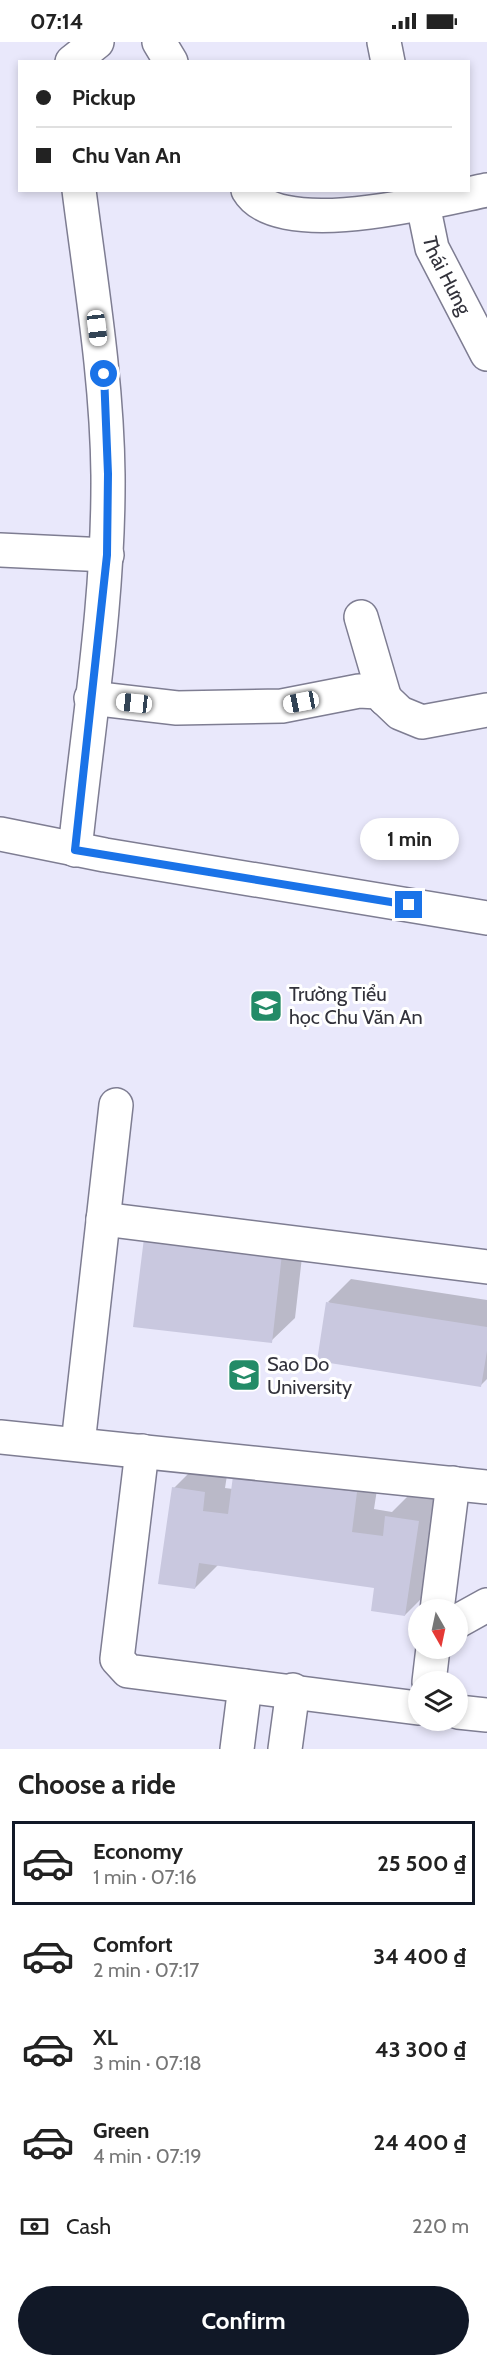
<!DOCTYPE html>
<meta charset="utf-8">
<style>
:root{--surface:#fff;--page:#f2f2f2;--text:#222;--muted:#767676;--line:#e0e0e0;--accent:#111827}
body{margin:0;font-family:Cabin,sans-serif;background:var(--page);color:var(--text);height:100vh;display:flex;flex-direction:column;font-size:22px;white-space:nowrap}
*{box-sizing:border-box;margin:0}
p{font-size:20px;color:var(--muted)}
.icon{flex:none;width:33px;height:33px;fill:none;stroke:currentColor;stroke-width:2;stroke-linecap:round;stroke-linejoin:round}
.map{position:relative;height:1707px;overflow:hidden}
.drawer{display:flex;flex-direction:column;background:var(--surface);flex:1}
.drawer>*{flex:none}
.banner{position:absolute;left:18px;top:18px;width:452px;height:132px;border-radius:0px;box-shadow:0 3px 9px #0003;display:grid;align-content:center;height:132px;padding:0 18px;background:var(--surface)}
.needle{width:39px;rotate:171deg}
.tools{position:absolute;left:408px;top:1557px;display:grid;gap:12px}
.tools a{display:grid;place-items:center;width:60px;height:60px;border-radius:50%;background:var(--surface);box-shadow:0 3px 9px #0003;font-size:30px}
.end{position:absolute;width:27px;height:27px;margin:-14px;border:8px solid #1a73e8;background:#fff;box-shadow:0 0 0 3px #fff}
.from{border-radius:50%}
.bubble{position:absolute;height:42px;border-radius:21px;background:var(--surface);box-shadow:0 3px 9px #0003;font-size:20px;font-weight:800;line-height:42px;text-align:center}
.car{position:absolute;width:18px;height:36px;margin:-18px -9px;border-radius:8px;box-shadow:0 0 4px 2px #0007;background:linear-gradient(#fff 24%,#345 0 40%,#fff 0 76%,#345 0 86%,#fff 0)}
.banner b{display:flex;align-items:center;gap:21px;height:57px;font-size:22px}
.banner b+b{border-top:2px solid var(--line)}
.banner i{width:15px;height:15px;background:var(--text)}
ul{padding:0;list-style:none}
li{display:flex;align-items:center;gap:18px;height:84px;margin:0 12px 9px;padding:0 6px;border:3px solid transparent;border-radius:0px}
li div{flex:1}
li b{display:block;font-size:22px}
li em{font-style:normal;font-weight:800}
li.current{border-color:var(--accent)}
li>.icon{width:54px;height:54px;stroke-width:1.5}
h2{padding:0 18px;font-size:27px;line-height:72px}
.pay{display:flex;align-items:center;gap:15px;height:66px;padding:0 18px;font-size:22px}
.pay p{margin-inline-start:auto}
.primary-button{display:flex;gap:12px;margin-top:auto;padding:12px 18px}
.primary-button a{flex:1;height:69px;border-radius:36px;background:var(--accent);color:#fff;font-size:24px;font-weight:800;line-height:69px;text-align:center}
.status{display:flex;justify-content:space-between;align-items:center;height:42px;padding:0 30px;background:var(--surface);direction:ltr}
.status svg{height:16px;fill:currentColor}
.map>svg:first-child{display:block}
.shadow{fill:#0003}
.building{fill:#c9c8df}
.lines{fill:none;stroke-linecap:round;stroke-linejoin:round}
.minor-casing{stroke:#7e7d92;stroke-width:36}
.minor{stroke:#fff;stroke-width:33}
.route{stroke:#1a73e8;stroke-width:8}
.labels{text-anchor:middle;dominant-baseline:central;stroke-width:6;stroke-linejoin:round;paint-order:stroke}
.street-label{font-size:20px;fill:#32323b;stroke:#fff}
.poi-label{font-size:20px;fill:#32323b;stroke:#fff;text-anchor:start}
</style>
<div class="status"><b>07:14</b><svg viewBox="0 0 49 12"><path d="M0 12V9h3v3zM5 12V6h3v6zM10 12V3h3v9zM15 12V0h3v12zM26 1h20v11H26zM47 4h2v5h-2z"/></svg></div>
<div class="map">
<svg width="487" height="1707" viewBox="0 0 487 1707">
<rect width="100%" height="100%" fill="#e9e8fb"/>
<path class="shadow" d="M305,1189L295,1276L271,1299L145,1197Z
M351,1237L487,1258V1337L481,1343L328,1260Z
M197,1423L228,1427L225,1446L233,1447L380,1428L374,1467L392,1470L410,1452L442,1456L428,1550L405,1573L376,1544L219,1522L195,1546L174,1446Z"/>
<path class="building" d="M144,1196L282,1212L272,1301L133,1285Z
M326,1260L487,1285V1309L481,1345L317,1319Z
M233,1434L357,1450L352,1490L383,1494L385,1474L419,1479L405,1574L371,1569L374,1546L199,1521L195,1547L158,1542L172,1445L205,1450L203,1469L228,1472Z"/>
<g class="lines">
<g class="minor-casing">
<g id="minor">
<path d="M159,0L171,20"/>
<path d="M384,0L388,20"/>
<path d="M72,20L97,0"/>
<path d="M248,148C278,200 438,158 487,148"/>
<path id="s1" d="M420,148L432,206L487,312"/>
<path d="M0,508L107,513"/>
<path d="M361,575L385,657"/>
<path d="M91,656L177,666L282,664L359,649L378,650L400,671L422,680L487,668"/>
<path d="M0,792L105,813L487,876"/>
<path d="M75,808C88,683 109,558 108,433C107,337 91,243 79,148"/>
<path d="M103,1177L487,1225"/>
<path d="M0,1395L487,1445"/>
<path d="M78,1402L116,1063"/>
<path d="M142,1409L117,1617L128,1629L418,1666"/>
<path d="M437,1568L453,1441"/>
<path d="M458,1579L487,1563"/>
<path d="M429,1640L433,1606"/>
<path d="M458,1670L487,1673"/>
<path d="M237,1707L245,1644"/>
<path d="M285,1707L293,1648"/>
</g>
</g>
<use href="#minor" class="minor"/>
</g>
<g class="lines">
<path class="route" d="M104,332L108,432L107,513L75,808L409,863"/>
</g>
<defs>
<g id="school-square" transform="scale(1.725)"><rect x="-9" y="-9" width="18" height="18" rx="4" fill="#238b67" stroke="#fff"/><path d="M0-5L7-2L0 1L-7-2ZM-4 1L0 2.5L4 1V4Q0 6-4 4Z" fill="#fff"/></g>
<g id="university-square" transform="scale(1.725)"><rect x="-9" y="-9" width="18" height="18" rx="4" fill="#238b67" stroke="#fff"/><path d="M0-5L7-2L0 1L-7-2ZM-4 1L0 2.5L4 1V4Q0 6-4 4Z" fill="#fff"/></g>
</defs>
<g fill-rule="evenodd">
<use href="#school-square" x="266" y="964"/>
<use href="#university-square" x="244" y="1333"/>
</g>
<g class="labels">
<g class="street-label">
<text stroke="none"><textPath href="#s1" startOffset="90">Thái Hưng</textPath></text>
</g>
<g class="poi-label">
<text x="289" y="952">Trường Tiểu<tspan x="289" dy="23">học Chu Văn An</tspan></text>
<text x="267" y="1322">Sao Do<tspan x="267" dy="23">University</tspan></text>
</g>
</g>
</svg>
<div class="tools">
<a><svg class="needle" viewBox="-14 -14 28 28"><path d="M0-13l5 13h-10z" fill="#e53935"/><path d="M0 13l5-13h-10z" fill="#767676"/></svg></a>
<a><svg class="icon" aria-label="layers" viewBox="0 0 24 24"><path d="M12 4l9 5-9 5-9-5zM3 14l9 5 9-5"/></svg></a>
</div>
<i class="end from" style="left:104px;top:332px"></i>
<i class="end" style="left:409px;top:863px"></i>
<div class="bubble" style="left:360px;top:776px;width:99px">1 min</div>
<i class="car" style="left:97px;top:286px;rotate:173deg"></i>
<i class="car" style="left:301px;top:660px;rotate:259deg"></i>
<i class="car" style="left:134px;top:661px;rotate:276deg"></i>
<div class="banner">
<b><i class="from"></i>Pickup</b>
<b><i></i>Chu Van An</b>
</div>
</div>
<section class="drawer">
<h2>Choose a ride</h2>
<ul>
<li class="current"><svg class="icon" aria-label="car" viewBox="0 0 24 24"><path d="M5 17H2v-5l4-1 3-4h7l3 4 3 1v5h-3M9 17h6M6 11h13"/><circle cx="7" cy="17" r="2"/><circle cx="17" cy="17" r="2"/></svg><div><b>Economy</b><p>1 min · 07:16</p></div><em>25 500 ₫</em></li>
<li><svg class="icon" aria-label="car" viewBox="0 0 24 24"><path d="M5 17H2v-5l4-1 3-4h7l3 4 3 1v5h-3M9 17h6M6 11h13"/><circle cx="7" cy="17" r="2"/><circle cx="17" cy="17" r="2"/></svg><div><b>Comfort</b><p>2 min · 07:17</p></div><em>34 400 ₫</em></li>
<li><svg class="icon" aria-label="car" viewBox="0 0 24 24"><path d="M5 17H2v-5l4-1 3-4h7l3 4 3 1v5h-3M9 17h6M6 11h13"/><circle cx="7" cy="17" r="2"/><circle cx="17" cy="17" r="2"/></svg><div><b>XL</b><p>3 min · 07:18</p></div><em>43 300 ₫</em></li>
<li><svg class="icon" aria-label="car" viewBox="0 0 24 24"><path d="M5 17H2v-5l4-1 3-4h7l3 4 3 1v5h-3M9 17h6M6 11h13"/><circle cx="7" cy="17" r="2"/><circle cx="17" cy="17" r="2"/></svg><div><b>Green</b><p>4 min · 07:19</p></div><em>24 400 ₫</em></li>
</ul>
<div class="pay"><svg class="icon" aria-label="cash" viewBox="0 0 24 24"><path d="M3 7h18v10H3z"/><circle cx="12" cy="12" r="2"/></svg>Cash<p>220 m</p></div>
<div class="primary-button"><a>Confirm</a></div>
</section>
